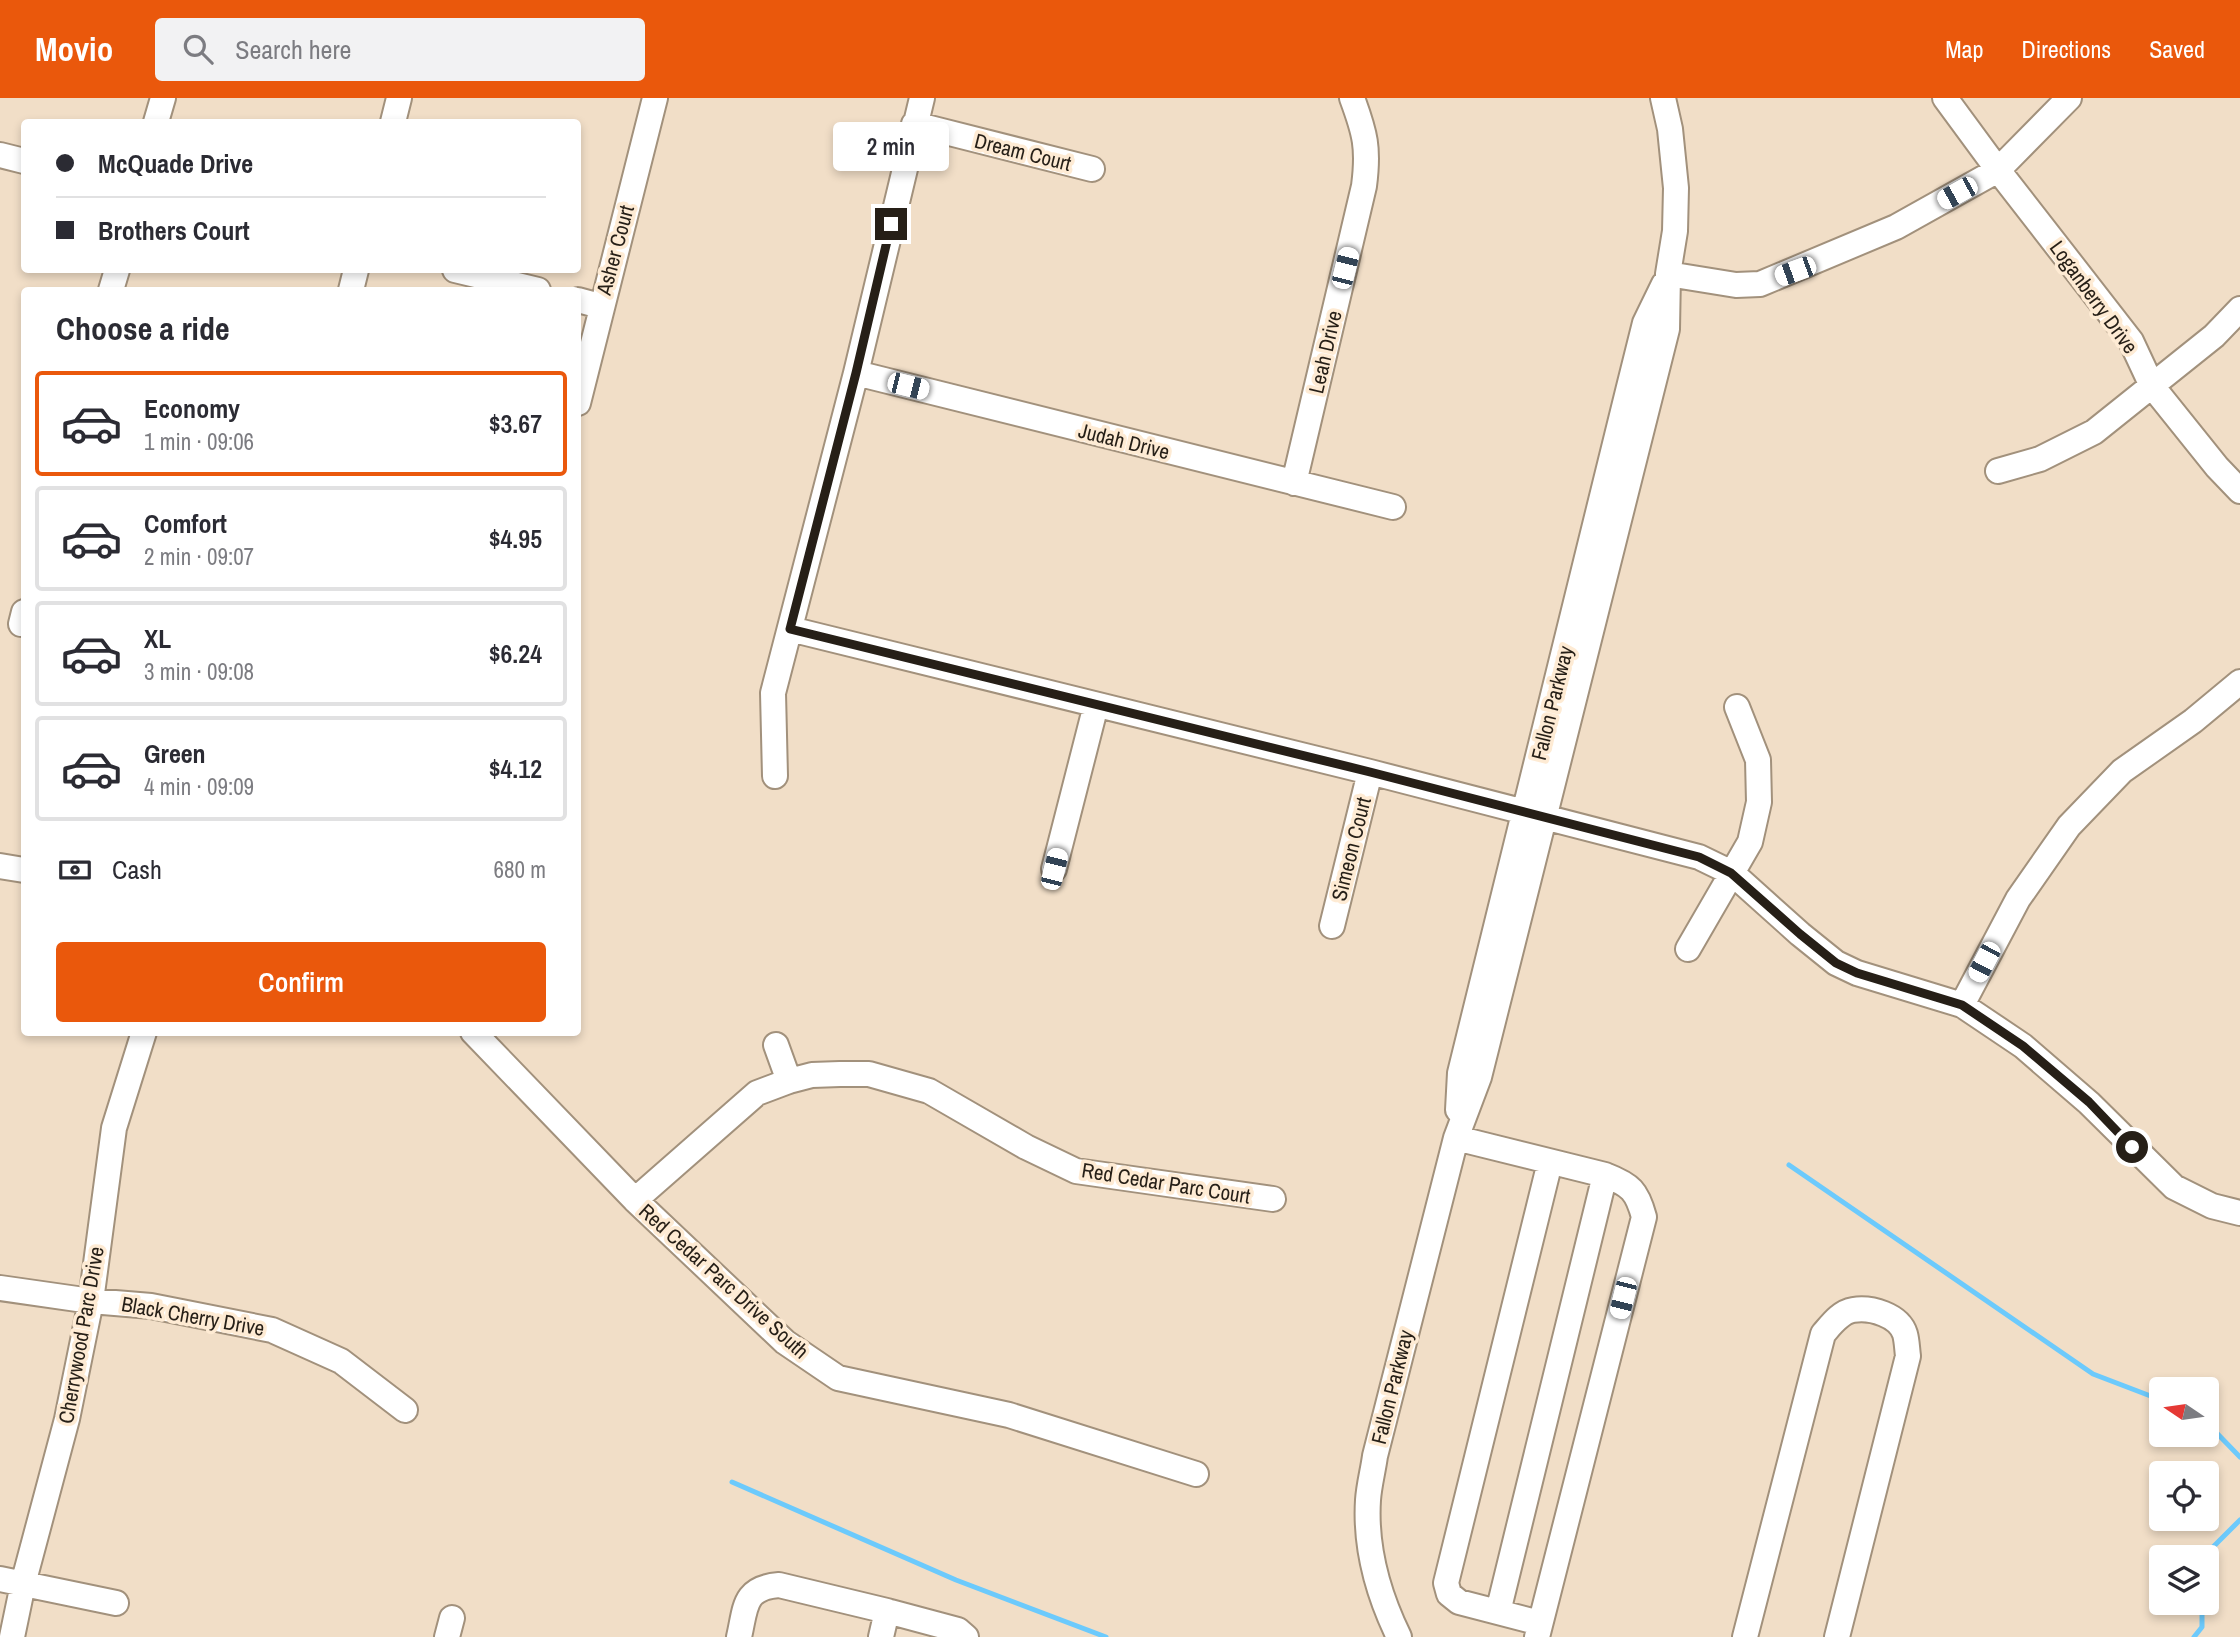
<!DOCTYPE html>
<meta charset="utf-8">
<style>
:root{--surface:#fff;--page:#f2f2f3;--text:#2b2b33;--muted:#7c7c81;--line:#e1e1e2;--accent:#ea580c}
body{margin:0;font-family:"Archivo Narrow",sans-serif;background:var(--page);color:var(--text);height:100vh;display:flex;flex-direction:column;font-size:26px;white-space:nowrap}
*{box-sizing:border-box;margin:0}
p{font-size:23px;color:var(--muted)}
.icon{flex:none;width:38px;height:38px;fill:none;stroke:currentColor;stroke-width:2;stroke-linecap:round;stroke-linejoin:round}
.map{position:relative;flex:1;overflow:hidden}
.drawer{position:absolute;left:21px;top:189px;width:560px;height:749px;display:flex;flex-direction:column;background:var(--surface);border-radius:7px;box-shadow:0 4px 10px #0003}
.drawer>*{flex:none}
.guide{position:absolute;left:21px;top:21px;width:560px;height:154px;border-radius:7px;box-shadow:0 4px 10px #0003;display:grid;align-content:center;height:154px;padding:0 35px;background:var(--surface)}
.needle{width:46px;rotate:283deg}
.fabs{position:absolute;left:2149px;top:1279px;display:grid;gap:14px}
.fabs a{display:grid;place-items:center;width:70px;height:70px;border-radius:7px;background:var(--surface);box-shadow:0 4px 10px #0003;font-size:35px}
.end{position:absolute;width:32px;height:32px;margin:-16px;border:9px solid #261f17;background:#fff;box-shadow:0 0 0 4px #fff}
.from{border-radius:50%}
.bubble{position:absolute;height:49px;border-radius:7px;background:var(--surface);box-shadow:0 4px 10px #0003;font-size:23px;font-weight:600;line-height:49px;text-align:center}
.car{position:absolute;width:21px;height:42px;margin:-21px -10px;border-radius:9px;box-shadow:0 0 5px 2px #0007;background:linear-gradient(#fff 24%,#345 0 40%,#fff 0 76%,#345 0 86%,#fff 0)}
.guide b{display:flex;align-items:center;gap:24px;height:66px;font-size:26px}
.guide b+b{border-top:2px solid var(--line)}
.guide i{width:18px;height:18px;background:var(--text)}
ul{padding:0;list-style:none}
li{display:flex;align-items:center;gap:21px;height:105px;margin:0 14px 10px;padding:0 21px;border:4px solid var(--line);border-radius:7px}
li div{flex:1}
li b{display:block;font-size:26px}
li em{font-style:normal;font-weight:600}
li.selected{border-color:var(--accent)}
li>.icon{width:63px;height:63px;stroke-width:1.5}
h2{padding:0 35px;font-size:32px;line-height:84px}
.pay{display:flex;align-items:center;gap:18px;height:77px;padding:0 35px;font-size:26px}
.pay p{margin-inline-start:auto}
.action{display:flex;gap:14px;margin-top:auto;padding:14px 35px}
.action a{flex:1;height:80px;border-radius:7px;background:var(--accent);color:#fff;font-size:28px;font-weight:600;line-height:80px;text-align:center}
header{display:flex;align-items:center;gap:42px;box-sizing:border-box;height:98px;padding:0 35px;background:var(--accent);color:#fff}
header strong{font-size:33px}
nav{display:flex;gap:38px;margin-inline-start:auto;font-size:24px}
.search{width:490px;height:63px;background:var(--page);display:flex;align-items:center;gap:18px;box-sizing:border-box;padding:0 24px;border-radius:7px;color:var(--muted);font-size:26px}
.map>svg:first-child{display:block}
.lines{fill:none;stroke-linecap:round;stroke-linejoin:round}
.stream{stroke:#6ccafc;stroke-width:5}
.minor-casing{stroke:#a2917c;stroke-width:28}
.minor{stroke:#fff;stroke-width:24}
.route{stroke:#261f17;stroke-width:9}
.labels{text-anchor:middle;dominant-baseline:central;stroke-width:7;stroke-linejoin:round;paint-order:stroke}
.street-label{font-size:21px;fill:#261f17;stroke:#feebd4}
</style>
<header>
<strong>Movio</strong>
<div class="search"><svg class="icon" aria-label="search" viewBox="0 0 24 24"><circle cx="10" cy="10" r="6"/><path d="M15 15l6 6"/></svg>Search here</div>
<nav><a>Map</a><a>Directions</a><a>Saved</a></nav>
</header>
<div class="map">
<svg width="2240" height="1539" viewBox="0 0 2240 1539">
<rect width="100%" height="100%" fill="#f1dec7"/>
<g class="lines">
<path class="stream" d="M1789,1067L2093,1276L2161,1302
M2207,1325L2240,1359
M732,1384L956,1482L1106,1539
M2202,1460L2240,1422
M2194,1539L2202,1529V1505"/>
<g class="minor-casing">
<path id="minor" d="M1945,0L1998,72L2131,243L2152,288L2217,369L2240,393
M156,24L163,0
M393,24L399,0
M914,26L1092,71
M0,57L24,63
M455,172L538,192
M1668,176L1736,187L1760,186L1896,129L1998,72L2069,0
M111,192L117,172
M351,192L356,172
M578,202L600,208
M856,275L1393,409
M578,305L655,0
M1998,373L2040,361L2094,334L2214,238L2240,211
M1294,385L1364,88C1369,50 1365,35 1352,0
M21,526L24,514
M790,531L1370,674L1699,759L1732,775L1800,836L1836,865L1857,875L1962,907L2023,948L2089,1005L2174,1089L2212,1108L2240,1115
M775,678L773,595L856,275L922,0
M0,768L24,772
M1054,771L1096,607
M1332,828L1370,674
M1688,851L1750,744L1759,704L1758,662L1737,609
M1962,907L2018,801L2069,728L2122,673L2193,623L2240,584
M473,934L635,1102L785,1244L838,1280L1009,1317L1196,1376
M776,947L789,983
M1458,1012L1460,975L1628,293L1645,225L1664,186
M1456,1040L1605,1077C1631,1087 1637,1093 1644,1119L1537,1539
M635,1102L757,995L789,983L812,977L840,976H869L929,993L1026,1049L1076,1073L1273,1101
M0,1190L91,1203L151,1208L272,1232L341,1263L405,1312
M0,1481L116,1505
M887,1513L958,1532L966,1539
M1498,1514L1605,1077
M1540,1525L1459,1504L1449,1496L1446,1485L1550,1064
M12,1539L23,1486L67,1321L91,1203L114,1030L144,934
M447,1539L452,1520
M739,1539C746,1509 743,1490 779,1487L887,1513L881,1539
M1399,1539C1378,1496 1365,1450 1368,1402C1369,1387 1373,1373 1375,1358L1456,1040L1479,979L1667,231L1668,176L1675,133L1676,90L1670,31L1663,0
M1745,1539L1823,1236C1831,1227 1840,1214 1853,1212C1871,1209 1899,1217 1905,1236C1907,1243 1907,1251 1908,1258L1837,1539"/>
</g>
<use href="#minor" class="minor"/>
</g>
<g class="lines">
<path class="route" d="M891,126L856,275L790,531L1370,674L1699,759L1731,775L1800,836L1836,865L1857,875L1962,907L2023,948L2089,1004L2132,1049"/>
</g>
<g class="labels">
<g class="street-label">
<text transform="translate(1023 54) rotate(14)">Dream Court</text>
<text transform="translate(615 152) rotate(-75)">Asher Court</text>
<text transform="translate(2094 199) rotate(54)">Loganberry Drive</text>
<text transform="translate(1325 254) rotate(-77)">Leah Drive</text>
<text transform="translate(1124 343) rotate(14)">Judah Drive</text>
<text transform="translate(1552 605) rotate(-76)">Fallon Parkway</text>
<text transform="translate(1351 751) rotate(-76)">Simeon Court</text>
<text transform="translate(1166 1085) rotate(9)">Red Cedar Parc Court</text>
<text transform="translate(724 1183) rotate(42)">Red Cedar Parc Drive South</text>
<text transform="translate(193 1218) rotate(10)">Black Cherry Drive</text>
<text transform="translate(81 1237) rotate(-80)">Cherrywood Parc Drive</text>
<text transform="translate(1392 1289) rotate(-76)">Fallon Parkway</text>
</g>
</g>
</svg>
<div class="fabs">
<a><svg class="needle" viewBox="-14 -14 28 28"><path d="M0-13l5 13h-10z" fill="#e53935"/><path d="M0 13l5-13h-10z" fill="#7c7c81"/></svg></a>
<a><svg class="icon" aria-label="locate" viewBox="0 0 24 24"><circle cx="12" cy="12" r="6"/><path d="M12 2v4M12 18v4M2 12h4M18 12h4"/></svg></a>
<a><svg class="icon" aria-label="layers" viewBox="0 0 24 24"><path d="M12 4l9 5-9 5-9-5zM3 14l9 5 9-5"/></svg></a>
</div>
<i class="end from" style="left:2132px;top:1049px"></i>
<i class="end" style="left:891px;top:126px"></i>
<div class="bubble" style="left:833px;top:24px;width:116px">2 min</div>
<i class="car" style="left:1957px;top:95px;rotate:241deg"></i>
<i class="car" style="left:1345px;top:170px;rotate:14deg"></i>
<i class="car" style="left:1795px;top:173px;rotate:250deg"></i>
<i class="car" style="left:908px;top:288px;rotate:104deg"></i>
<i class="car" style="left:1054px;top:771px;rotate:14deg"></i>
<i class="car" style="left:1984px;top:864px;rotate:208deg"></i>
<i class="car" style="left:1623px;top:1200px;rotate:194deg"></i>
<div class="guide">
<b><i class="from"></i>McQuade Drive</b>
<b><i></i>Brothers Court</b>
</div>
<section class="drawer">
<h2>Choose a ride</h2>
<ul>
<li class="selected"><svg class="icon" aria-label="car" viewBox="0 0 24 24"><path d="M5 17H2v-5l4-1 3-4h7l3 4 3 1v5h-3M9 17h6M6 11h13"/><circle cx="7" cy="17" r="2"/><circle cx="17" cy="17" r="2"/></svg><div><b>Economy</b><p>1 min · 09:06</p></div><em>$3.67</em></li>
<li><svg class="icon" aria-label="car" viewBox="0 0 24 24"><path d="M5 17H2v-5l4-1 3-4h7l3 4 3 1v5h-3M9 17h6M6 11h13"/><circle cx="7" cy="17" r="2"/><circle cx="17" cy="17" r="2"/></svg><div><b>Comfort</b><p>2 min · 09:07</p></div><em>$4.95</em></li>
<li><svg class="icon" aria-label="car" viewBox="0 0 24 24"><path d="M5 17H2v-5l4-1 3-4h7l3 4 3 1v5h-3M9 17h6M6 11h13"/><circle cx="7" cy="17" r="2"/><circle cx="17" cy="17" r="2"/></svg><div><b>XL</b><p>3 min · 09:08</p></div><em>$6.24</em></li>
<li><svg class="icon" aria-label="car" viewBox="0 0 24 24"><path d="M5 17H2v-5l4-1 3-4h7l3 4 3 1v5h-3M9 17h6M6 11h13"/><circle cx="7" cy="17" r="2"/><circle cx="17" cy="17" r="2"/></svg><div><b>Green</b><p>4 min · 09:09</p></div><em>$4.12</em></li>
</ul>
<div class="pay"><svg class="icon" aria-label="cash" viewBox="0 0 24 24"><path d="M3 7h18v10H3z"/><circle cx="12" cy="12" r="2"/></svg>Cash<p>680 m</p></div>
<div class="action"><a>Confirm</a></div>
</section>
</div>
